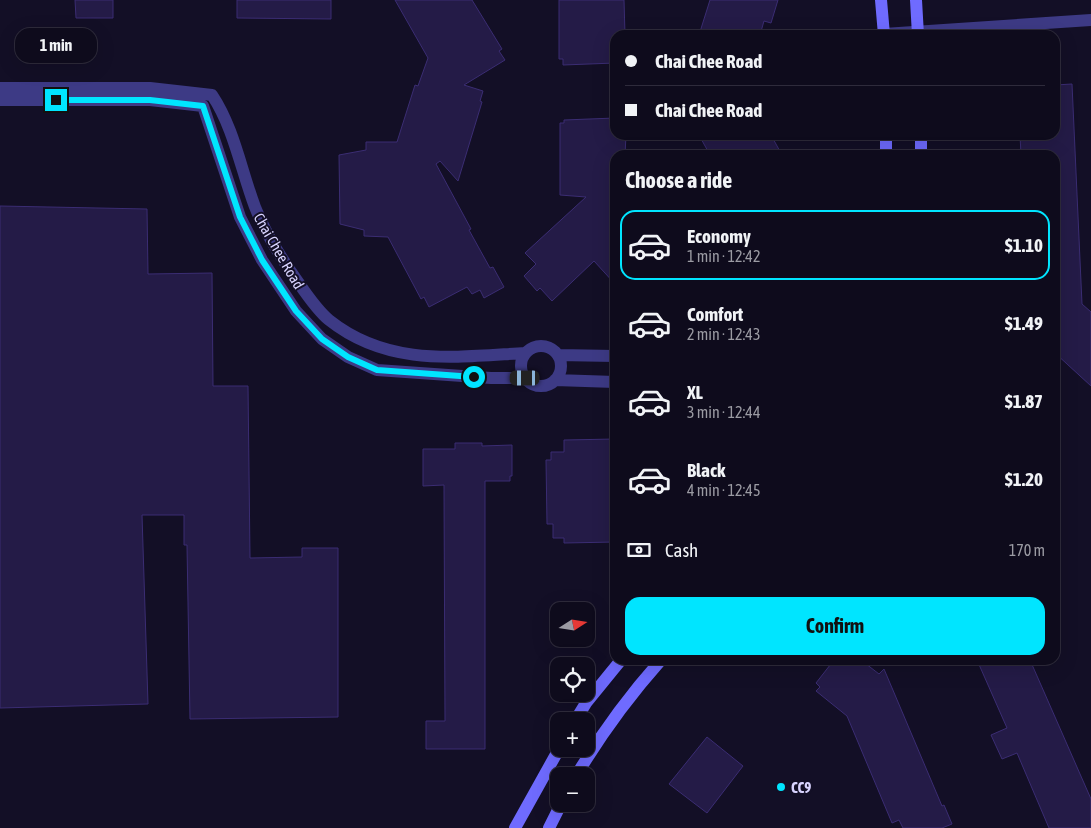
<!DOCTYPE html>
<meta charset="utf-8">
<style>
:root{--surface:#0e0b1c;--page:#171425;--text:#f1f3f6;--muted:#9b9ba3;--line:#2e2b3b;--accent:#00e5ff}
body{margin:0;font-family:"Asap Condensed",sans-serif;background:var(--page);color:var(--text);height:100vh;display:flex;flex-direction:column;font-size:19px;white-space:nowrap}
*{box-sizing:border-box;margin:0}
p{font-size:16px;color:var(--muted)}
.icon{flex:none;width:28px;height:28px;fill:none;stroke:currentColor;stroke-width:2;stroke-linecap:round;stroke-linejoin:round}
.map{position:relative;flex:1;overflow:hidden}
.panel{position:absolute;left:610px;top:150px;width:450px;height:515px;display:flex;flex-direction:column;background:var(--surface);border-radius:15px;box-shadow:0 5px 20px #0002,0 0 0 1px var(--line)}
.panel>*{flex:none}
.hud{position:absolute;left:610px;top:30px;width:450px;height:110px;border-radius:15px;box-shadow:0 5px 20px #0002,0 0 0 1px var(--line);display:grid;align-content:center;height:110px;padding:0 15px;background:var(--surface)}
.needle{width:32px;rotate:78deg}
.controls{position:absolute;left:550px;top:602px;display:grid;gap:10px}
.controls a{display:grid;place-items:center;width:45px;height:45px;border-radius:10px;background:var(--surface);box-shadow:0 5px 20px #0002,0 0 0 1px var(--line);font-size:25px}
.end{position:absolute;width:22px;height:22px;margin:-11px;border:6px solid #00e5ff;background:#111;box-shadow:0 0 0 2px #111}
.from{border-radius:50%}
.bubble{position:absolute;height:35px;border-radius:15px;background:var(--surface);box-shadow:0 5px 20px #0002,0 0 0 1px var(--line);font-size:16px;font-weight:700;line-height:35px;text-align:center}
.car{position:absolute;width:15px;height:30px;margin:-15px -8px;border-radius:6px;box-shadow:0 0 4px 1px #0007;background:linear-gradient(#222 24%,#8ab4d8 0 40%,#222 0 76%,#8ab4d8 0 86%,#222 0)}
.hud b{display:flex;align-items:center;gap:18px;height:48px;font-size:19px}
.hud b+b{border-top:1px solid var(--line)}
.hud i{width:12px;height:12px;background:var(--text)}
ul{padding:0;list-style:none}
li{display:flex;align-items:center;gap:15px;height:70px;margin:0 10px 8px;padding:0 5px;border:2px solid transparent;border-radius:15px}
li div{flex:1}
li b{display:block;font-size:19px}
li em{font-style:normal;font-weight:700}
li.selected{border-color:var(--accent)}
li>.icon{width:45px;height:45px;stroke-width:1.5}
h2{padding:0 15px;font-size:22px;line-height:60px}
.pay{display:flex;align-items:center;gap:12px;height:55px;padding:0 15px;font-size:19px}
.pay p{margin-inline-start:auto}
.primary-button{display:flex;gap:10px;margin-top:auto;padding:10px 15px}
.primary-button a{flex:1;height:58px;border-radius:15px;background:var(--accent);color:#111;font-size:20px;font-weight:700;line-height:58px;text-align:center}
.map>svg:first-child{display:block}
.building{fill:#241b47;stroke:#3b2d73}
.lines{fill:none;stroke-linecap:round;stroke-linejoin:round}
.street{stroke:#3d3a85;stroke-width:12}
.secondary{stroke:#6f6bff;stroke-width:12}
.route{stroke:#00e5ff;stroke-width:6}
.poi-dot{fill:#00e5ff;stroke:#130f26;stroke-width:2}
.labels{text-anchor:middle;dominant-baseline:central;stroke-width:4;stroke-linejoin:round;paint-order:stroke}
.street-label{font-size:15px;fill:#d9d4ff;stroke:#130f26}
.poi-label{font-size:15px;font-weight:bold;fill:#d9d4ff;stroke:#130f26;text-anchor:start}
</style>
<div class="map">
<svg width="1091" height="828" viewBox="0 0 1091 828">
<rect width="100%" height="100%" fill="#130f26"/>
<path class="building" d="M75,0H113V18H76Z
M237,0H331V19L237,18Z
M395,0H472L502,49L499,51L505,60L464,85L483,91L480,101L482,102L458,181L440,161L436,164L471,229L469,230L490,268L493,267L504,287L484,298L480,290L472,294L467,287L429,307L424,297L421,299L388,237L364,236V230L340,224L339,155L366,150V142H397L415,85L418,86L428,58Z
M559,0H624L625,35H615V63L563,65V59H559Z
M710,0H778L771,23L764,21L760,35H699Z
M1072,84L1082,304L1091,312V386L1055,353V155H1021L1020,135H1055V85Z
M615,118V135H626L625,155H615V284L594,261L552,301L540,288L537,291L524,276L536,264L525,253L586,197L560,195V123H564V120Z
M699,135H771L782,155H710Z
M0,206L147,209L148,274L212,273L213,386H248L250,558L302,557V548H338V717L190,719L187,545H184V515H142L148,704L0,708Z
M615,439V542L564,543V538H553V524H547L546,460H551V452H564V440Z
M455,443H482V446L512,445V476H510V481H485V749H426V721H445L444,485L423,486V449H455Z
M834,660H861L879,674L884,669L942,806L944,805L952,824L942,828H903L899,820L892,823L847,716L816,691L820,687L816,683Z
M977,660H1030L1091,799V828H1049L1017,753L1002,759L991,735L1007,728Z
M707,737L743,766L707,813L669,784Z"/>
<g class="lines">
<path class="street" d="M884,34L1091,20
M0,88H150L212,95C234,128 241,170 255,207C266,235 281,258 298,282C307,295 317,310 329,320C388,367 455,357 525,353
M0,100H150L203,106L240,217L262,260L296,311L322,339L348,357L377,370L491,378H525
M521 366a20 20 0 1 1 40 0a20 20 0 1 1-40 0Z
M558,355L615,356
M555,380L615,382"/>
<path class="secondary" d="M881,0L884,35
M916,0L918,35
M921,135V155
M886,155V135
M575,721L586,703L621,660
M576,776C601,734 629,696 661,660
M515,828L559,749
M549,828L561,804"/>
</g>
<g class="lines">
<path class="route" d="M56,100H150L203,106L240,217L262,260L296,311L322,339L348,357L377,370L474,377"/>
</g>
<circle class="poi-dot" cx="781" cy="787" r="5"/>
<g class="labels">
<g class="street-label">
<text transform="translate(279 251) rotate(60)">Chai Chee Road</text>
</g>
<g class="poi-label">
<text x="791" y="787">CC9</text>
</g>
</g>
</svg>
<div class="controls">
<a><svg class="needle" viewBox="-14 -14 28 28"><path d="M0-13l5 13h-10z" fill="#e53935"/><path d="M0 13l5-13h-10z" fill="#9b9ba3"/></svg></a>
<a><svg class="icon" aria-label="locate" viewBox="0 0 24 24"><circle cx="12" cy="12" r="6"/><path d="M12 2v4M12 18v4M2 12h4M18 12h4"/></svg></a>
<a>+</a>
<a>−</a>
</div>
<i class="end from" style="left:474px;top:377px"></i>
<i class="end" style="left:56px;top:100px"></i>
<div class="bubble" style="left:15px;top:28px;width:82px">1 min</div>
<i class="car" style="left:525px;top:378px;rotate:270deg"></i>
<div class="hud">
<b><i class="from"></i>Chai Chee Road</b>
<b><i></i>Chai Chee Road</b>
</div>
<section class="panel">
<h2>Choose a ride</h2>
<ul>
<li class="selected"><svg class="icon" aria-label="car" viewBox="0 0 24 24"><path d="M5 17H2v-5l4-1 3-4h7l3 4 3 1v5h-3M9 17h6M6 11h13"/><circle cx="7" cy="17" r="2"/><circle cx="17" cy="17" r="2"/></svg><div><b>Economy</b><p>1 min · 12:42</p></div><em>$1.10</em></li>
<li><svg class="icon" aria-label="car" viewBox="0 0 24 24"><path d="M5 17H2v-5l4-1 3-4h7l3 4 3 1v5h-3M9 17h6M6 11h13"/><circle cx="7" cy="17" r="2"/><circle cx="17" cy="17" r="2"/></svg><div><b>Comfort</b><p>2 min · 12:43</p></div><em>$1.49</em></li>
<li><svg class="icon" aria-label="car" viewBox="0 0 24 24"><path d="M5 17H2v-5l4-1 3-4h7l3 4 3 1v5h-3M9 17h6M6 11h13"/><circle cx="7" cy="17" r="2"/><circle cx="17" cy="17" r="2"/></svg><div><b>XL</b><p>3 min · 12:44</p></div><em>$1.87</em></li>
<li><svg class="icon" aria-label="car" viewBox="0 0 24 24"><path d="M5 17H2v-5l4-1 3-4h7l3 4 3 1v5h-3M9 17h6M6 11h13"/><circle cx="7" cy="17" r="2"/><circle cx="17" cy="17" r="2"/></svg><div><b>Black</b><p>4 min · 12:45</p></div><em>$1.20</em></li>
</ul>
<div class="pay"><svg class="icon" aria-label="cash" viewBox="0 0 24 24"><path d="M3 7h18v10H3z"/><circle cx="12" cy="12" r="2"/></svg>Cash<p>170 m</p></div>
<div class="primary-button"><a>Confirm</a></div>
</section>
</div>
